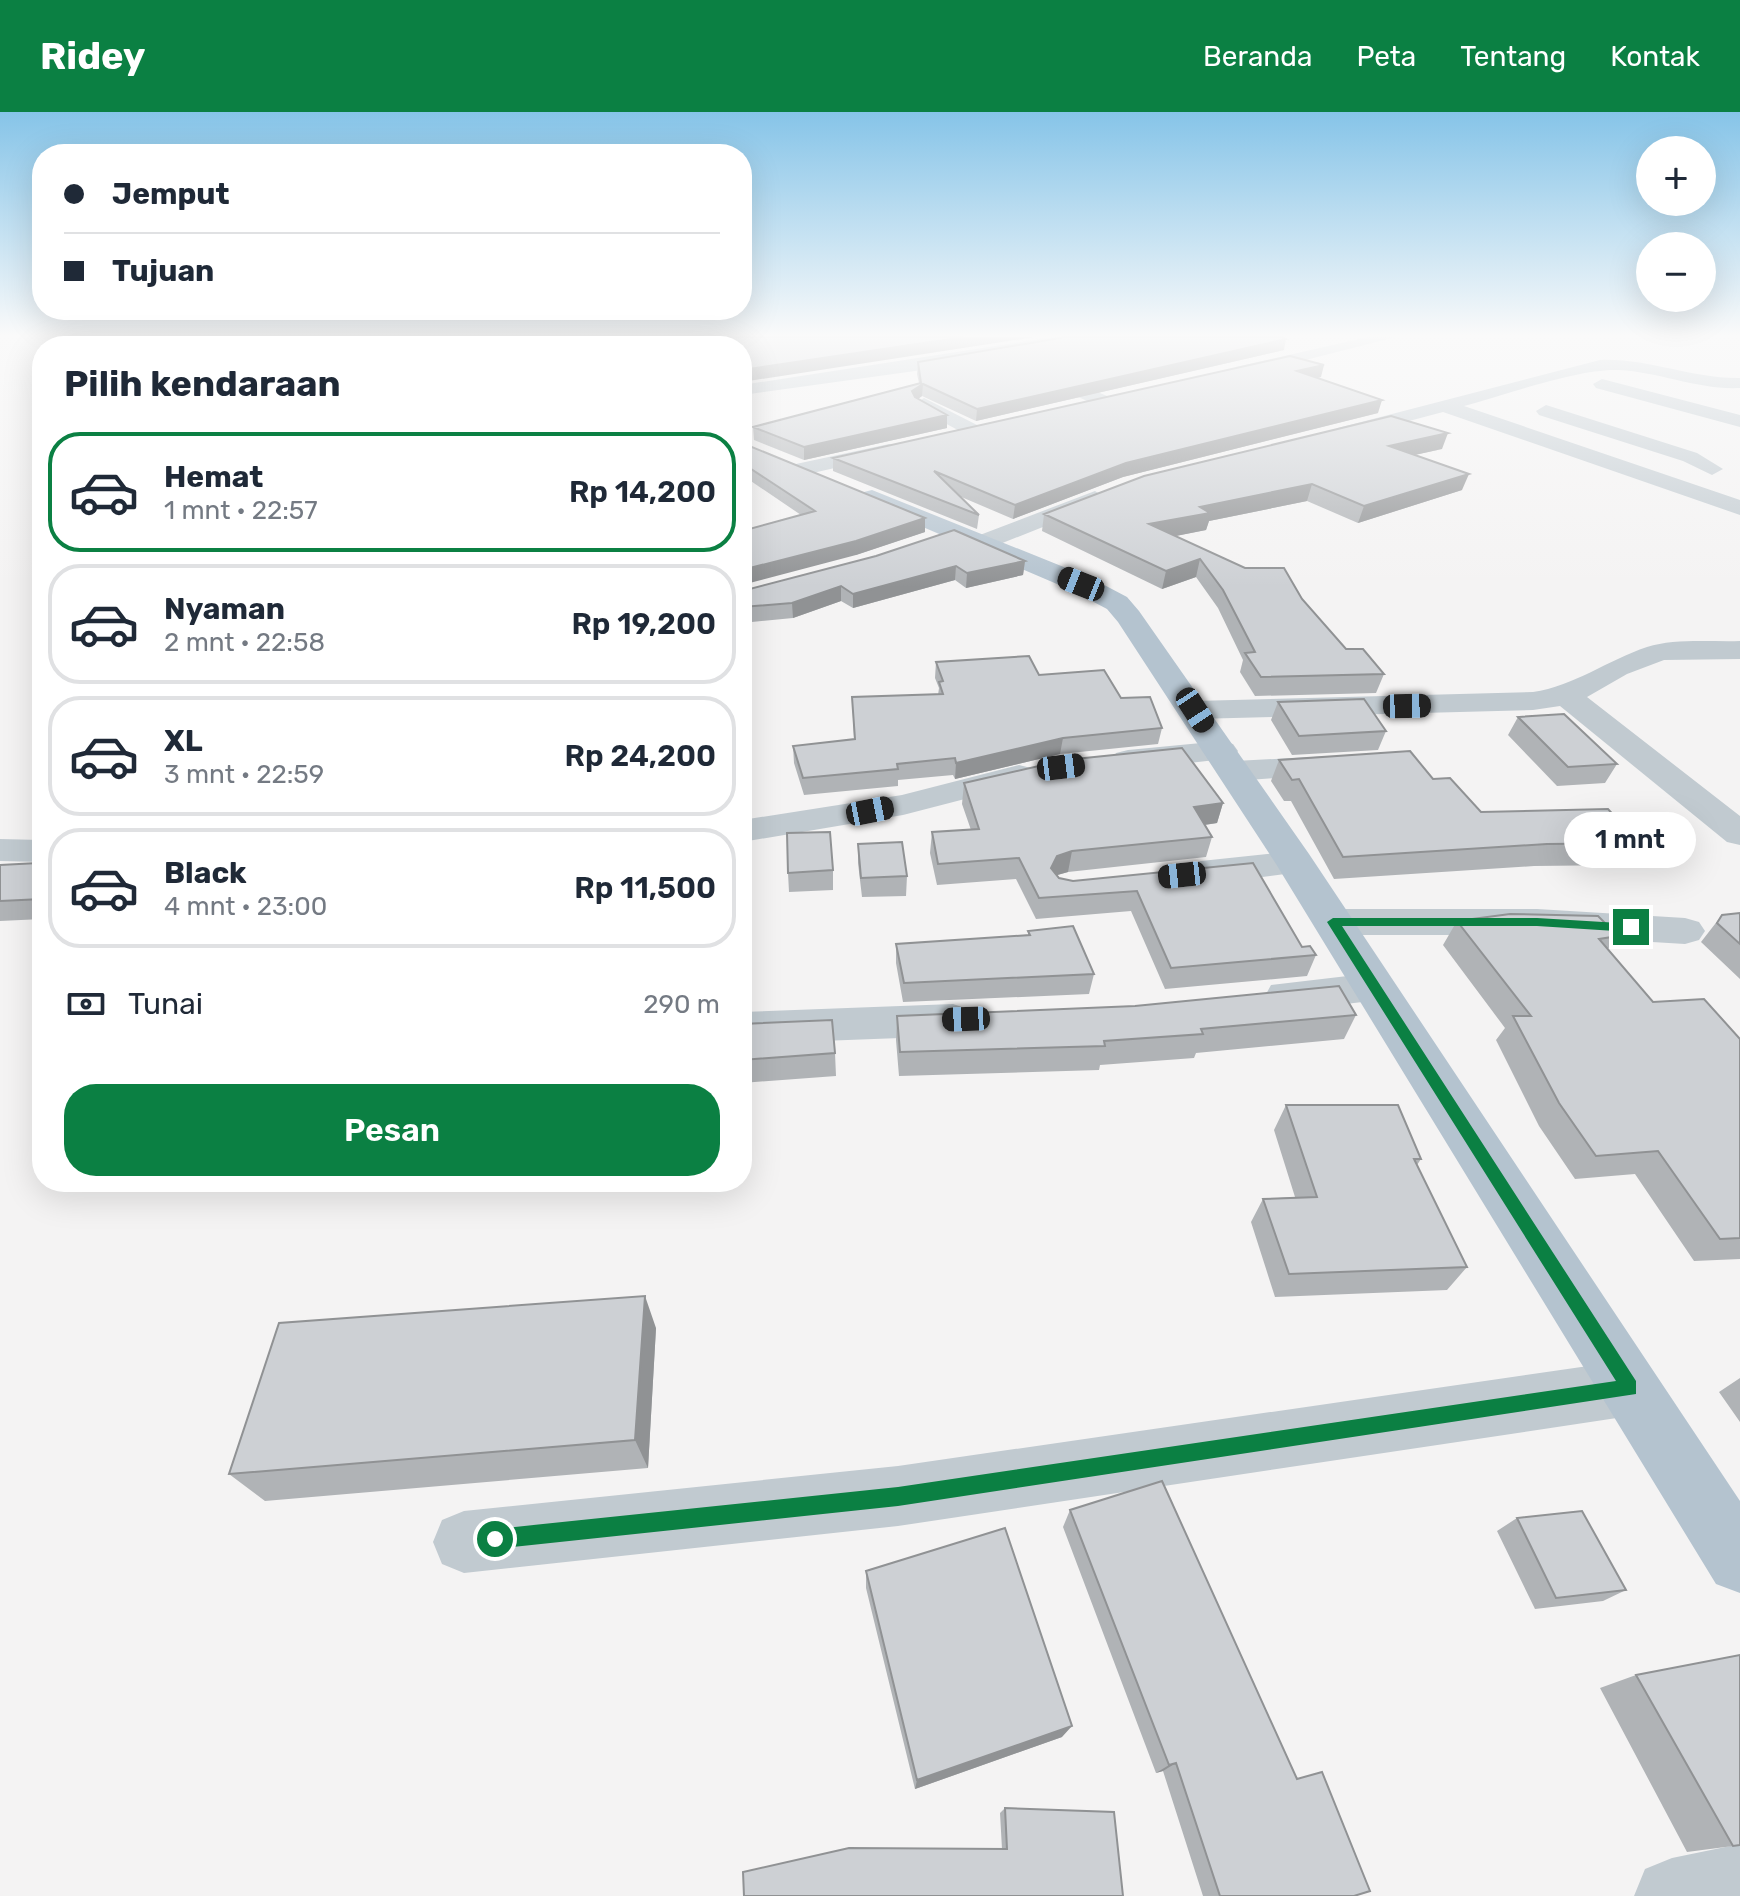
<!DOCTYPE html>
<html lang="id">
<meta charset="utf-8">
<style>
:root{--surface:#fff;--page:#f2f2f3;--text:#1f2937;--muted:#747a83;--line:#e0e1e3;--accent:#0b8043}
body{margin:0;font-family:Rubik,sans-serif;background:var(--page);color:var(--text);height:100vh;display:flex;flex-direction:column;font-size:30px;white-space:nowrap}
*{box-sizing:border-box;margin:0}
p{font-size:26px;color:var(--muted)}
.icon{flex:none;width:44px;height:44px;fill:none;stroke:currentColor;stroke-width:2;stroke-linecap:round;stroke-linejoin:round}
.map{position:relative;flex:1;overflow:hidden}
.details{position:absolute;left:32px;top:224px;width:720px;height:856px;display:flex;flex-direction:column;background:var(--surface);border-radius:32px;box-shadow:0 8px 32px #0002}
.details>*{flex:none}
.hud{position:absolute;left:32px;top:32px;width:720px;height:176px;border-radius:32px;box-shadow:0 8px 32px #0002;display:grid;align-content:center;height:176px;padding:0 32px;background:var(--surface)}
.controls{position:absolute;left:1636px;top:24px;display:grid;gap:16px}
.controls a{display:grid;place-items:center;width:80px;height:80px;border-radius:50%;background:var(--surface);box-shadow:0 8px 32px #0002;font-size:40px}
.end{position:absolute;width:36px;height:36px;margin:-18px;border:10px solid #0b8043;background:#fff;box-shadow:0 0 0 4px #fff}
.from{border-radius:50%}
.bubble{position:absolute;height:56px;border-radius:28px;background:var(--surface);box-shadow:0 8px 32px #0002;font-size:26px;font-weight:600;line-height:56px;text-align:center}
.car{position:absolute;width:24px;height:48px;margin:-24px -12px;border-radius:10px;box-shadow:0 0 6px 2px #0007;background:linear-gradient(#222 24%,#8ab4d8 0 40%,#222 0 76%,#8ab4d8 0 86%,#222 0)}
.hud b{display:flex;align-items:center;gap:28px;height:76px;font-size:30px}
.hud b+b{border-top:2px solid var(--line)}
.hud i{width:20px;height:20px;background:var(--text)}
ul{padding:0;list-style:none}
li{display:flex;align-items:center;gap:24px;height:120px;margin:0 16px 12px;padding:0 16px;border:4px solid var(--line);border-radius:32px}
li div{flex:1}
li b{display:block;font-size:30px}
li em{font-style:normal;font-weight:600}
li.selected{border-color:var(--accent)}
li>.icon{width:72px;height:72px;stroke-width:1.5}
h2{padding:0 32px;font-size:36px;line-height:96px}
.pay{display:flex;align-items:center;gap:20px;height:88px;padding:0 32px;font-size:30px}
.pay p{margin-inline-start:auto}
.cta{display:flex;gap:16px;margin-top:auto;padding:16px 32px}
.cta a{flex:1;height:92px;border-radius:32px;background:var(--accent);color:#fff;font-size:32px;font-weight:600;line-height:92px;text-align:center}
header{display:flex;align-items:center;gap:48px;box-sizing:border-box;height:112px;padding:0 40px;background:var(--accent);color:#fff}
header strong{font-size:38px}
nav{display:flex;gap:44px;margin-inline-start:auto;font-size:28px}
.map>svg:first-child{display:block}
.lines{fill:none;stroke-linecap:round;stroke-linejoin:round}
.minor{fill:#c1cad0;fill-rule:evenodd}
.major{fill:#b4c3cf;fill-rule:evenodd}
.wall{fill:#b0b3b6}
.shaded-wall{fill:#909294}
.building{fill:#cdd0d4;stroke:#909294;stroke-width:2}
.route{fill:#0b8043}
</style>
<header>
<strong>Ridey</strong>
<nav><a>Beranda</a><a>Peta</a><a>Tentang</a><a>Kontak</a></nav>
</header>
<div class="map">
<svg width="1740" height="1784" viewBox="0 0 1740 1784">
<rect width="100%" height="100%" fill="#f4f3f3"/>
<g class="lines">
<path class="minor" d="M252,225H339L331,230L172,234L180,229Z
M1053,225H1088L1080,230L915,259L742,283V273Z
M1368,225H1396L1242,264L1233,259L1236,255Z
M1600,248C1648,246 1692,267 1740,266V276C1698,278 1660,260 1619,258C1578,256 1506,283 1464,294L1740,388V403L1443,300L1345,326L1335,320L1338,316Z
M1054,262L1112,286L1114,290L1105,296L1098,294L1048,271L1045,267Z
M1602,267L1740,303V315L1596,276L1593,272Z
M924,286L981,315L984,319L981,323H967L917,296L915,292Z
M1546,293L1697,341L1723,357L1712,363L1683,349L1539,303L1536,299Z
M889,332L896,334L899,338L896,342L804,363L793,357L796,352Z
M1095,379L1106,386L1103,391L990,436L981,438L969,431L972,426Z
M1740,529V547L1664,548L1627,562L1587,585L1740,704V733L1727,730L1560,594L1533,598L1195,607L1184,605L1180,598L1184,591L1195,589L1533,580C1574,574 1608,548 1647,535C1675,526 1711,530 1740,529Z
M1222,629L1233,632L1238,639L1233,646L1128,658L1116,655L1112,648L1116,641L1128,638Z
M1332,644L1344,647L1348,654L1344,661L1235,669L1223,666L1218,659L1223,652L1235,649Z
M1019,653L1031,656L1036,663L1031,670L903,703L742,730V708L902,683Z
M0,727L42,728V750L0,749Z
M1295,739L1308,743L1313,751L1308,759L1201,773L1188,769L1183,761L1188,753L1201,749Z
M1333,797H1537L1685,806L1699,810L1705,819L1699,828L1685,832L1537,823H1333L1319,819L1314,810L1319,801Z
M1373,861L1388,865L1394,876L1388,887L1286,899L1271,895L1265,884L1271,873Z
M953,892L968,897L974,908L968,919L953,924L742,932V900Z
M1630,1248L1650,1256L1658,1276L1650,1296L1630,1304L898,1414L464,1461L442,1452L433,1430L442,1408L464,1399L898,1354Z
M1740,1732V1784H1634L1645,1757L1672,1746Z"/>
<path class="major" d="M872,378L1091,466L1127,485L1139,499L1309,742L1740,1389V1481L1716,1472L1276,752L1118,510L1107,497L1071,478L864,390L860,385L864,380Z"/>
</g>
<path class="wall" d="M1284,238L976,309L922,284L918,287L947,303V316L804,348L754,328L753,315L919,271L917,262L918,250Z
M1321,265L1317,266L1378,301L1123,365L1013,407L959,384L979,403L977,417L833,359V346Z
M742,331L925,406V420L856,443L801,403L742,363Z
M1442,337L1414,343L1462,378L1358,411L1307,389L1209,409L1206,418L1175,424L1302,487L1346,537L1384,562L1376,581L1255,584L1240,560L1243,548L1218,496L1196,465L1162,477L1042,419L1044,402Z
M876,444L1025,449L1023,463L966,476L955,468L853,496L841,489L793,506L742,511V479Z
M936,550L1039,563L1121,586L1162,616L1158,632L1060,642L955,667L953,663L898,668V674L804,683L794,651L793,634L854,627L852,585L938,583L939,576L935,566Z
M1278,590L1386,619L1378,638L1292,643L1271,608Z
M1518,605L1617,652L1605,671L1557,674L1508,623Z
M1279,648L1433,667L1481,700L1639,731L1624,753L1534,754L1334,767L1291,689H1284L1271,669Z
M964,671L1223,691L1217,711L1205,713L1212,725L1206,745L1068,760L1057,763L1059,766L1073,769L1253,751L1302,835L1316,843L1307,864L1165,877L1131,799L1036,807L1016,767L937,773L930,741L932,720L971,718L962,692Z
M858,732L907,764L906,784L862,785L858,751Z
M42,746V807L0,809V753L38,751Z
M833,758V778L789,780L788,761Z
M1740,801V867L1701,830L1722,803Z
M1457,809L1618,824L1608,837L1653,890L1740,927V1147L1694,1149L1635,1062L1575,1067L1539,1014L1496,928L1505,916L1443,833Z
M1028,819L1094,862L1089,882L903,890L896,851V832L1028,823Z
M1356,903L1344,927L1196,941L1194,946L1100,953L1099,958L899,964L896,928L897,904Z
M742,912L835,941L836,964L742,971Z
M1286,993L1421,1047L1417,1053L1467,1155L1447,1178L1275,1185L1251,1110L1263,1087L1295,1085L1274,1018Z
M656,1216L648,1356L265,1389L229,1362Z
M1740,1266V1310L1719,1280Z
M1070,1398L1297,1667L1354,1784H1203L1163,1659L1156,1661L1063,1415Z
M1517,1406L1626,1478L1603,1489L1535,1497L1497,1419Z
M866,1459L1062,1625L915,1677L866,1476Z
M1636,1563L1733,1734L1687,1740L1600,1576Z
M1005,1696L1123,1784L1002,1737L1000,1701Z"/>
<path class="shaded-wall" d="M964,225H1035L742,270V258Z
M1286,227L1284,238L976,309L977,297Z
M452,231V234H418Z
M1324,253L1321,265L1294,272L1297,259Z
M923,272L922,284L912,291V279Z
M1382,288L1378,301L1123,365L1013,407L1015,393L1126,351Z
M947,303V316L804,348V335Z
M1448,321L1442,337L1383,350L1389,334Z
M1469,362L1462,378L1358,411L1364,394Z
M1312,372L1307,389L1209,409L1206,418L1146,430L1149,412L1200,395Z
M925,406V420L856,443L742,473V458Z
M1200,447L1196,465L1162,477L1166,459Z
M1025,449L1023,463L966,476L967,461Z
M956,454L955,468L853,496V482Z
M841,474V489L793,506L792,491Z
M1063,626L1060,642L955,667L956,651Z
M744,685L746,704L742,705V686Z
M1223,691L1217,711L1189,715L1194,695Z
M1072,739L1068,760L1054,764L1051,756L1057,744Z
M645,1184L656,1216L648,1356L635,1328Z
M1072,1614L1062,1625L915,1677L917,1668Z
M1176,1651L1163,1659L1156,1661L1169,1653Z"/>
<path class="building" d="M392,225H504V226L524,225H964L742,258V234H454L452,231L418,234H393Z
M1066,225H1281L1286,227L977,297L923,272L912,279L915,285L947,303L804,335L753,315L921,271L918,250Z
M1290,244L1324,253L1297,259L1382,288L1126,351L1015,393L934,359L979,403L833,346Z
M1391,304L1448,321L1389,334L1469,362L1364,394L1312,372L1200,395L1210,401L1149,412L1245,456H1284L1302,487L1346,537H1363L1384,562L1261,565L1245,541L1255,540L1223,478L1200,447L1166,459L1044,402L1144,364Z
M742,331L925,406L856,429L742,458V419L815,399L742,351Z
M954,418L1025,449L967,461L956,454L853,482L841,474L792,491L742,495V479L876,444Z
M1029,544L1039,563L1104,558L1121,586L1150,585L1162,616L1063,626L956,651L955,646L897,652L898,657L803,666L793,634L855,627L852,585L943,582L939,570L943,569L936,550Z
M1364,587L1386,619L1299,624L1278,590Z
M1564,602L1617,652L1568,655L1518,605Z
M1182,636L1223,691L1194,695L1212,725L1072,739L1057,744L1051,756L1059,766L1073,769L1253,751L1302,835L1310,834L1316,843L1171,856L1137,779L1039,786L1019,746L938,752L932,720L979,717L964,671L1065,648Z
M1410,639L1433,667L1450,666L1481,700L1608,697L1639,731L1547,732L1343,745L1299,667L1292,668L1279,648Z
M830,720L833,758L788,761L787,721Z
M902,730L907,764L861,766L858,732Z
M42,746V787L0,789V753L38,751Z
M1740,801V832L1717,811L1722,803Z
M1510,802L1598,804L1618,824L1599,827L1653,890L1704,887L1740,927V1126L1720,1127L1658,1039L1596,1044L1559,991L1513,904H1531L1457,809Z
M1073,814L1094,862L904,871L896,832L1030,823L1028,819Z
M1339,874L1356,903L1201,917L1203,922L1104,929L1105,934L900,940L897,904L1135,894Z
M832,908L835,941L742,948V912Z
M1286,993H1398L1421,1047H1414L1467,1155L1289,1162L1263,1087L1317,1085Z
M645,1184L635,1328L229,1362L279,1211Z
M1162,1369L1297,1667L1322,1660L1370,1779L1354,1784H1220L1176,1651L1169,1653L1070,1398Z
M1582,1399L1626,1478L1556,1486L1517,1406Z
M1005,1416L1072,1614L917,1668L866,1459Z
M1740,1543V1733L1733,1734L1636,1563Z
M1005,1696L1114,1700L1123,1784H744L743,1760L849,1736L1007,1737Z"/>
<linearGradient id="sky" x2="0" y2="1"><stop stop-color="#86c4e8"/><stop offset="0.47" stop-color="#fafafa"/><stop offset="1" stop-color="#fafafa" stop-opacity="0"/></linearGradient>
<rect width="1740" height="475" fill="url(#sky)"/>
<path class="route" d="M1333,806H1537L1636,812L1637,815L1631,820L1537,814H1342L1636,1269V1282L898,1394L495,1437L488,1434L485,1427L488,1420L495,1417L898,1375L1616,1269L1327,810Z"/>
</svg>
<div class="controls">
<a>+</a>
<a>−</a>
</div>
<i class="end from" style="left:495px;top:1427px"></i>
<i class="end" style="left:1631px;top:815px"></i>
<div class="bubble" style="left:1564px;top:700px;width:132px">1 mnt</div>
<i class="car" style="left:1081px;top:472px;rotate:292deg"></i>
<i class="car" style="left:1407px;top:594px;rotate:89deg"></i>
<i class="car" style="left:1195px;top:598px;rotate:147deg"></i>
<i class="car" style="left:1061px;top:655px;rotate:83deg"></i>
<i class="car" style="left:870px;top:699px;rotate:79deg"></i>
<i class="car" style="left:1182px;top:763px;rotate:264deg"></i>
<i class="car" style="left:966px;top:907px;rotate:268deg"></i>
<div class="hud">
<b><i class="from"></i>Jemput</b>
<b><i></i>Tujuan</b>
</div>
<section class="details">
<h2>Pilih kendaraan</h2>
<ul>
<li class="selected"><svg class="icon" aria-label="car" viewBox="0 0 24 24"><path d="M5 17H2v-5l4-1 3-4h7l3 4 3 1v5h-3M9 17h6M6 11h13"/><circle cx="7" cy="17" r="2"/><circle cx="17" cy="17" r="2"/></svg><div><b>Hemat</b><p>1 mnt · 22:57</p></div><em>Rp 14,200</em></li>
<li><svg class="icon" aria-label="car" viewBox="0 0 24 24"><path d="M5 17H2v-5l4-1 3-4h7l3 4 3 1v5h-3M9 17h6M6 11h13"/><circle cx="7" cy="17" r="2"/><circle cx="17" cy="17" r="2"/></svg><div><b>Nyaman</b><p>2 mnt · 22:58</p></div><em>Rp 19,200</em></li>
<li><svg class="icon" aria-label="car" viewBox="0 0 24 24"><path d="M5 17H2v-5l4-1 3-4h7l3 4 3 1v5h-3M9 17h6M6 11h13"/><circle cx="7" cy="17" r="2"/><circle cx="17" cy="17" r="2"/></svg><div><b>XL</b><p>3 mnt · 22:59</p></div><em>Rp 24,200</em></li>
<li><svg class="icon" aria-label="car" viewBox="0 0 24 24"><path d="M5 17H2v-5l4-1 3-4h7l3 4 3 1v5h-3M9 17h6M6 11h13"/><circle cx="7" cy="17" r="2"/><circle cx="17" cy="17" r="2"/></svg><div><b>Black</b><p>4 mnt · 23:00</p></div><em>Rp 11,500</em></li>
</ul>
<div class="pay"><svg class="icon" aria-label="cash" viewBox="0 0 24 24"><path d="M3 7h18v10H3z"/><circle cx="12" cy="12" r="2"/></svg>Tunai<p>290 m</p></div>
<div class="cta"><a>Pesan</a></div>
</section>
</div>
